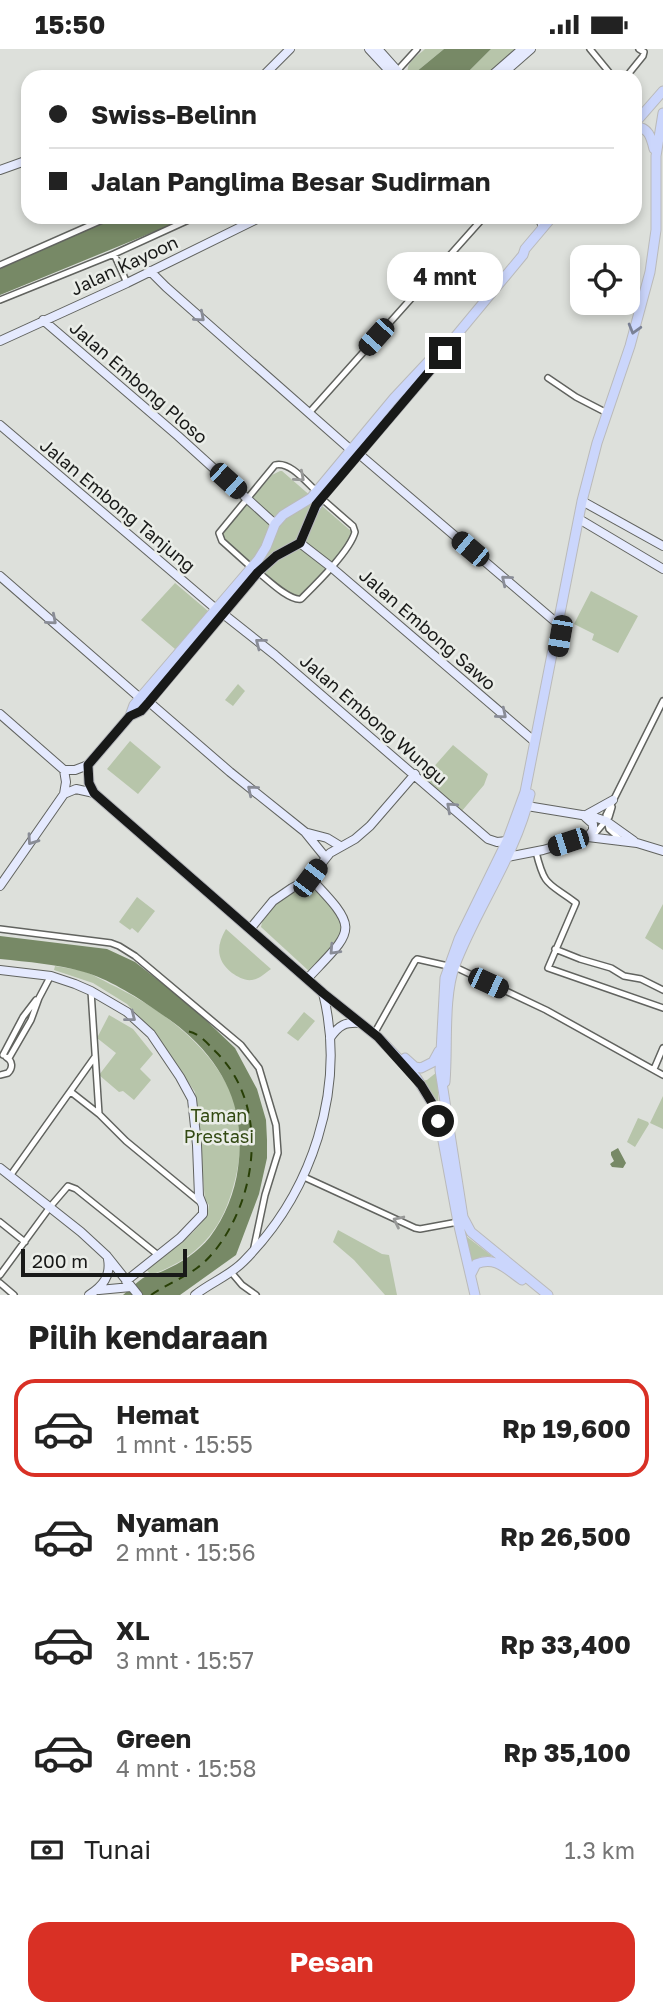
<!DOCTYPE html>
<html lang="id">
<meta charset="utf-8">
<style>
:root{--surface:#fff;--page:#f6f6f6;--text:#222;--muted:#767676;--line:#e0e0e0;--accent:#d93025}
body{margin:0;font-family:"Golos Text",sans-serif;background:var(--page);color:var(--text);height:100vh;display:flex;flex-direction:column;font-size:26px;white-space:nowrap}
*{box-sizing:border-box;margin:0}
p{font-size:23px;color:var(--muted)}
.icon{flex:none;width:38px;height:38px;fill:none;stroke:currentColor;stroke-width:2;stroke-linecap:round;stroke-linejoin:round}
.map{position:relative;height:1246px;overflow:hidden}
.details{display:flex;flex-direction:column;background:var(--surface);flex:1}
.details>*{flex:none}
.guide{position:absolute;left:21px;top:21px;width:621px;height:154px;border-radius:21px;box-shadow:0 4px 10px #0003;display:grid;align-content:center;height:154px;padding:0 28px;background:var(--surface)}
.controls{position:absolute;left:570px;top:196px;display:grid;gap:14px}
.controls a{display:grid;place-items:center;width:70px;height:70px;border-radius:14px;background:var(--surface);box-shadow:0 4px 10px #0003;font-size:35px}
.scale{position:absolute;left:21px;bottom:18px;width:166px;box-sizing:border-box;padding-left:7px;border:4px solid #181918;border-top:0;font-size:19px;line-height:24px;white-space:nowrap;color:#181918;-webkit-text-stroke:5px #eaede8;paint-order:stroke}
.end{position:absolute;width:32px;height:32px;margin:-16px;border:9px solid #181918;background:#fff;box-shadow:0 0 0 4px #fff}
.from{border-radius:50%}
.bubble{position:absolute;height:49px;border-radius:21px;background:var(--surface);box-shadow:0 4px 10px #0003;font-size:23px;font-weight:700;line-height:49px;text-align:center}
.car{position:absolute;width:21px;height:42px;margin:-21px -10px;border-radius:9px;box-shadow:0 0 5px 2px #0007;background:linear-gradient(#222 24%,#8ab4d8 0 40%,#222 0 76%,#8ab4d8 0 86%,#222 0)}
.guide b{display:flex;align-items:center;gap:24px;height:66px;font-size:26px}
.guide b+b{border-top:2px solid var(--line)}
.guide i{width:18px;height:18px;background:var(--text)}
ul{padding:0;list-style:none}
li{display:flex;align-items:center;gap:21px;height:98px;margin:0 14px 10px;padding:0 14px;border:4px solid transparent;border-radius:21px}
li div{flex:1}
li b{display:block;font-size:26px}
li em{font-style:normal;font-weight:700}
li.active{border-color:var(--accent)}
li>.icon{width:63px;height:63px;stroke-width:1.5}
h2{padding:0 28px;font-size:32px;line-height:84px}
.pay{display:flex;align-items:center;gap:18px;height:77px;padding:0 28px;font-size:26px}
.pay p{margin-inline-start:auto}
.primary-button{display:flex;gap:14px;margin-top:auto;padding:14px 28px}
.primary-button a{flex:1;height:80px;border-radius:21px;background:var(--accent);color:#fff;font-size:28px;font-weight:700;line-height:80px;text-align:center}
.status{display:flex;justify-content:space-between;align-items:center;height:49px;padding:0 35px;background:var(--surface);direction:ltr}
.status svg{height:19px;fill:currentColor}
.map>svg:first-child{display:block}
.green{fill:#b7c5aa}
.water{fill:#778966}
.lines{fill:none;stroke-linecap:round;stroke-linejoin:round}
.ferry{stroke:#283f06;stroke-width:2;stroke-dasharray:9 7;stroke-linecap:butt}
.street-casing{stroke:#61635f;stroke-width:8}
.secondary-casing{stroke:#61635f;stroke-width:10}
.primary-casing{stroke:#bababa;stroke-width:11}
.street{stroke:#fff;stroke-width:5}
.secondary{stroke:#e5eafe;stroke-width:8}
.primary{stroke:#cbd6fc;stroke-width:9}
.oneway{stroke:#898c96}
.oneway2{stroke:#7a8195}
.oneway3{stroke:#979897}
.route{stroke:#181918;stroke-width:9}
.labels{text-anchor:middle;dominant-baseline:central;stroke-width:5;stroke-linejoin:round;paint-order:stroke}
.street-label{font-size:18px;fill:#181918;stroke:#eaede8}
.park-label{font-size:18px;fill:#324912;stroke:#eaede8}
</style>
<div class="status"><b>15:50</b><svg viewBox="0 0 49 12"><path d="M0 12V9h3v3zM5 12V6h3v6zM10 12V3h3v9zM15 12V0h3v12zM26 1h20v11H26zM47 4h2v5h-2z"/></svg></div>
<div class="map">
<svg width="663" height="1246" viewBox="0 0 663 1246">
<rect width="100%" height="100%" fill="#dde0db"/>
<path class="green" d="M425,0H444L410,28C402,16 416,8 425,0Z
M491,0H515L484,28H463Z
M280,422H282L352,483L350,491L302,549L292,548L223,491L221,486L272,426Z
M175,534L208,562L175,600L141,571Z
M591,542L638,567L618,604L592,591L594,585L574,575Z
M238,635L245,642L233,657L225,651Z
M130,692L161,718L138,745L107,720Z
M453,696L488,725L484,736L461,763L423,730Z
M306,838C315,839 321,847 328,854C359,884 332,899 310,923L261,878C264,860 286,848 300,839Z
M137,848L155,862L138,884L132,879L130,881L119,873Z
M663,855V901L645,889Z
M226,880L271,920C265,924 260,930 252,931C245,932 238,928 232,924C216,911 216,897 226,880Z
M55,917C65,919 77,920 86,923C94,926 102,931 110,935C160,959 210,995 233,1048C245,1076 241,1113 232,1142C219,1186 194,1210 151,1226L145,1219C164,1205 207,1181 209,1156L205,1151L195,1043L157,987L127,955L93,934L54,921Z
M304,963L315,972L298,992L287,984Z
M109,966L133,980L153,1005L140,1020L151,1031L134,1051L123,1042L119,1043L99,1026L116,1004L97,989Z
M437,1023L439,1065L420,1032L427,1031Z
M663,1047V1080L650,1074Z
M638,1069L648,1073L649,1075L635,1098L627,1093Z
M338,1181L382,1205L389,1206L397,1246H385L354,1211L333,1193Z
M462,1184L492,1207L480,1208L470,1216Z"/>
<path class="water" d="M444,0H491L463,28H410Z
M114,168H190L0,246V220Z
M0,887L107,900L135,913L190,956L235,999L257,1040L266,1071L267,1091V1109L259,1145L236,1206L180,1246H123C129,1241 136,1234 143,1229C149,1225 157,1225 163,1222C181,1214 198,1203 210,1188C225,1168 235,1143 238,1119C246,1064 227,1019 184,982C175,974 164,967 154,960C136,947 106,929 84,923C57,915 28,913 0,910Z
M618,1099L626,1114L623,1119L612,1118L610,1115L614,1112L611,1106V1103Z"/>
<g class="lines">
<path class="ferry" d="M151,1246C166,1236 183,1229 197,1219C211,1209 223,1192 231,1177C260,1123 262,1047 215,1002C207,994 197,982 185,982"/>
<g class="street-casing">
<path id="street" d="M590,0L613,28
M397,22L417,0
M626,28L643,7L644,3L639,0
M635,57L642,66
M114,205L127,234
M0,216L109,168
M0,251L114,205L195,168
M548,329L576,348L607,364
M309,364L484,168
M252,519L222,492L219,484L275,416C290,412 306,433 317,443
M258,523C268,531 289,552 301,550C316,535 350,502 355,483L353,477L321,449
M592,788L609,768L612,758
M620,790L609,780L606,766L663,652
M536,803C545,840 549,833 576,854L548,919L663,959
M0,880L111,894L119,897L135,907L241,996L259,1019L276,1076L278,1104L265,1146L254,1198
M555,900L580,910L611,919L624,927L641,930L663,941
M455,918L546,961L663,1026
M91,942L99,1065L126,1092L200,1153
M374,985L415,912L417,910L448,917
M3,1006L23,968L36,951
M9,1009L31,971L39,949L49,930
M654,1020L663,999
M0,1026L8,1024C13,1019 13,1012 6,1008
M71,1043L99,1065
M10,1127L94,1009
M304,1128L415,1179L420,1180L458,1173
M0,1173L25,1193
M231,1223L242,1236L256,1246
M0,1226L50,1158L68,1137L76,1140L158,1206
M0,1234L14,1246"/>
</g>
<g class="secondary-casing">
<path id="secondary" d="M369,0L395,28
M378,0L403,28
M262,28L290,0
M490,28L522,0
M499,28L531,0
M0,121L28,111
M539,168L543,178
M150,222L166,238L351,401
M43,271L178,387L275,475
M0,292L127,234L261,168
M0,376L216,560
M359,405L558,575
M582,452L663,497
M579,470L663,520
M300,494L331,518L534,692
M0,527L140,649
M222,564L275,606L488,790L497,793L507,792
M149,653L230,723L305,783L326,809
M0,665L64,721L66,733L64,745L0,837
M64,721H75L88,716
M64,745L76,740L94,744
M527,757L594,768L606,772L634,792
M583,766L593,775V781L588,788
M586,766L613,751
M308,784L327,789L340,797
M507,808L543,801L588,788L637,794L663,802
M250,880L273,852L292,839L310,829L330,804L355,790L370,777L415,725
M0,921L51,927L75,935L91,942L127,963L151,985L180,1028L192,1050L197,1096L199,1147L203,1157V1165L180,1189L126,1232
M307,930C354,880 361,882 310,829
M330,989C339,976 345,973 360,974
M0,1119L81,1183L107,1207L138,1246
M99,1241L131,1238
M89,1246C103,1237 111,1227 108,1210
M195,1246C210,1234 229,1227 243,1213C312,1144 347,1040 323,944"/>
</g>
<g class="primary-casing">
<path id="primary" d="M635,74L663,42
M635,77C649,79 651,88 654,100
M450,294L440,300L394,349L311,449L283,466L275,475L266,498L258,511L140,649L134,656L130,667L88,716L89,734L94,744L323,944L378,988L416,1028L432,1054L441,1081L458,1173L475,1246
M130,667L141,662L258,523L276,507L300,494L313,463L321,449L445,304L450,294L523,206L525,200L552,168
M405,1009L415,1018L421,1019L433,1013L439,1002
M445,1033C448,998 443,948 455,916C477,858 516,806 530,745
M471,1225L476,1215C496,1207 506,1220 522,1231
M548,1246L471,1183L463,1168L440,1021L445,929L459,890L507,792L525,743L582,452L597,394L630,297L650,223L656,181V107L663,64"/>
</g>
<use href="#street" class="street"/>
<use href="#secondary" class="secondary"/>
<use href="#primary" class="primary"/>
</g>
<defs><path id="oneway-chevron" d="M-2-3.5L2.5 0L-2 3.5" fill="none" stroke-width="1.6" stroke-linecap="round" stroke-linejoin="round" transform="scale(1.75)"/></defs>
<g class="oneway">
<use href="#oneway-chevron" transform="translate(200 268) rotate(41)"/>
<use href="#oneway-chevron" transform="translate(506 531) rotate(-140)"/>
<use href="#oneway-chevron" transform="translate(52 571) rotate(41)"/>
<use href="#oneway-chevron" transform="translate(260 594) rotate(-142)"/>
<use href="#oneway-chevron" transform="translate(502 665) rotate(40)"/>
<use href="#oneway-chevron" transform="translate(252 741) rotate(-140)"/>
<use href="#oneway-chevron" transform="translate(451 758) rotate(-138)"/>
<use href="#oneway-chevron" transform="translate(32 791) rotate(125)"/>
<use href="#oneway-chevron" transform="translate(334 901) rotate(133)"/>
<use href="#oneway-chevron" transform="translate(131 968) rotate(38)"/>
</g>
<use class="oneway2" href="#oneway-chevron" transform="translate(634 280) rotate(106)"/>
<g class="oneway3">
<use href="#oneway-chevron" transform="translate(300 428) rotate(41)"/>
<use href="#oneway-chevron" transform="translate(398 1172) rotate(-154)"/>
</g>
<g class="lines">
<path class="route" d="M438,1072L432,1054L421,1036L378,988L323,944L94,744L89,734L88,716L130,667L141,662L149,653L258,523L276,507L300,494L316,456L321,450L445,304"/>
</g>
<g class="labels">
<g class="street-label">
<text transform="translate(124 216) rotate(-25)">Jalan Kayoon</text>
<text transform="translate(139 333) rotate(41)">Jalan Embong Ploso</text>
<text transform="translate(118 456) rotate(40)">Jalan Embong Tanjung</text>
<text transform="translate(428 580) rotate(41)">Jalan Embong Sawo</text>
<text transform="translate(374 670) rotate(41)">Jalan Embong Wungu</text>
</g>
<g class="park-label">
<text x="219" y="1066">Taman<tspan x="219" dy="21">Prestasi</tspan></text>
</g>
</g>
</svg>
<div class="controls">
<a><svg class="icon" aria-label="locate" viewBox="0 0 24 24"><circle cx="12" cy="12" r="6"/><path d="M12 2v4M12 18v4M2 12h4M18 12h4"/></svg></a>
</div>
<div class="scale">200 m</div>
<i class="end from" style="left:438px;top:1072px"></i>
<i class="end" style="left:445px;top:304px"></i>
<div class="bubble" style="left:387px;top:203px;width:116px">4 mnt</div>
<i class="car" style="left:376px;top:288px;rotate:222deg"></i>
<i class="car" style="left:228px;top:432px;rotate:132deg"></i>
<i class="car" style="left:470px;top:500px;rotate:310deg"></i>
<i class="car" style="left:560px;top:587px;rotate:190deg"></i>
<i class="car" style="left:568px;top:793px;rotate:252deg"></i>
<i class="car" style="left:310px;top:829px;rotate:37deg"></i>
<i class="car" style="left:488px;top:934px;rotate:115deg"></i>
<div class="guide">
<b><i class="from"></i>Swiss-Belinn</b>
<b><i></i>Jalan Panglima Besar Sudirman</b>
</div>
</div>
<section class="details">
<h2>Pilih kendaraan</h2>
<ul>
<li class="active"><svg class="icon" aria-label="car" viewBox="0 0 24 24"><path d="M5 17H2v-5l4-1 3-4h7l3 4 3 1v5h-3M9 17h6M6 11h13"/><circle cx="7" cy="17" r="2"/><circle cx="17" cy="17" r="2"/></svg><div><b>Hemat</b><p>1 mnt · 15:55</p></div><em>Rp 19,600</em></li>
<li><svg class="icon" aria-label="car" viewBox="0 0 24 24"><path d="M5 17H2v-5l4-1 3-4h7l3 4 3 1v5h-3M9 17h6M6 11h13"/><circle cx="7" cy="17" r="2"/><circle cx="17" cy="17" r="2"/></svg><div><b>Nyaman</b><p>2 mnt · 15:56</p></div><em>Rp 26,500</em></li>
<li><svg class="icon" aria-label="car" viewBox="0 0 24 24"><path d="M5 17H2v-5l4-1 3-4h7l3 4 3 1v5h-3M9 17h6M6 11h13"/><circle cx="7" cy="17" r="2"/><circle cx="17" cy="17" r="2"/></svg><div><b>XL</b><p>3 mnt · 15:57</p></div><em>Rp 33,400</em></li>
<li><svg class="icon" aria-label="car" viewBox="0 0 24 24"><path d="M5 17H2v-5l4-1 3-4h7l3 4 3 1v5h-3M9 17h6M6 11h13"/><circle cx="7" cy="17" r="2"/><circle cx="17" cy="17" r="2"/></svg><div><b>Green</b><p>4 mnt · 15:58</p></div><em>Rp 35,100</em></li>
</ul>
<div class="pay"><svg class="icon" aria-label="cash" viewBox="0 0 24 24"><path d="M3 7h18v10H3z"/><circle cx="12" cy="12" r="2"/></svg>Tunai<p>1.3 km</p></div>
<div class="primary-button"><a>Pesan</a></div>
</section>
